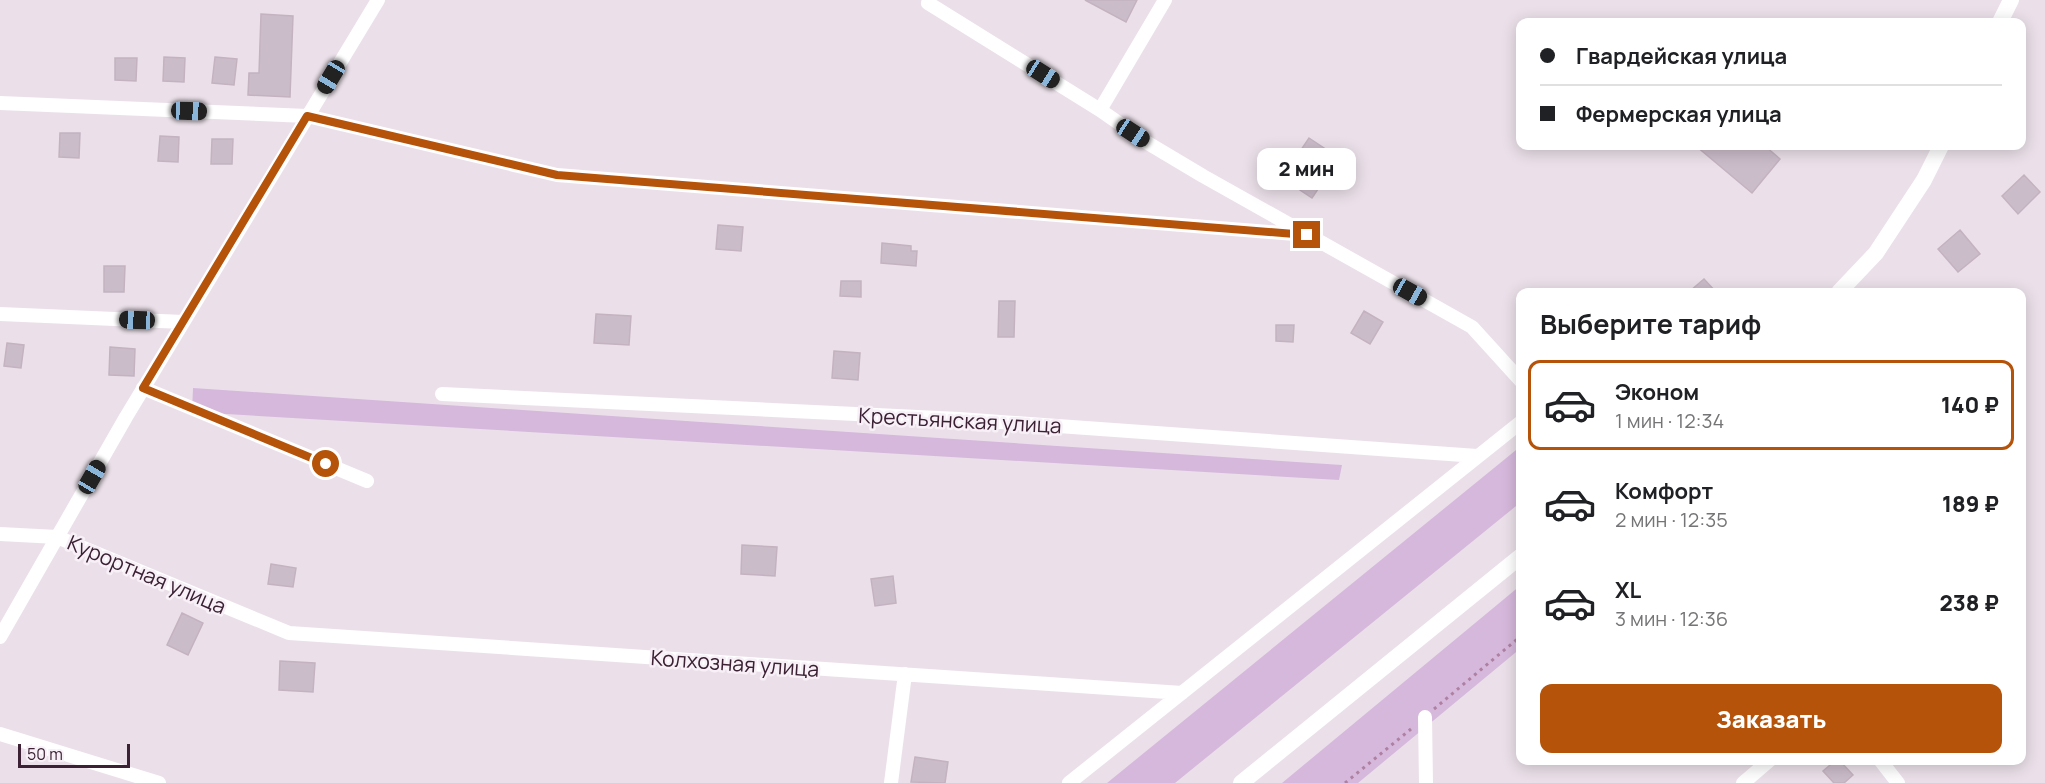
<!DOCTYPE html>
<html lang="ru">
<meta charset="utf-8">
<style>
:root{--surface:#fff;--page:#f6f6f6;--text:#202124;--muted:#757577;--line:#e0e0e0;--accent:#b45309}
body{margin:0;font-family:Manrope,sans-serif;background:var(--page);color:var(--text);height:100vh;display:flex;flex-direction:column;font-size:22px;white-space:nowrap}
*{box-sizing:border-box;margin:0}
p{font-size:20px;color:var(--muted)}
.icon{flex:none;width:33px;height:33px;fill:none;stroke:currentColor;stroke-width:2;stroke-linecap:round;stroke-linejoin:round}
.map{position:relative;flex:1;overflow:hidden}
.panel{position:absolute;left:1516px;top:288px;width:510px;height:477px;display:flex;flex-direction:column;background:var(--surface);border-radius:12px;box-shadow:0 3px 15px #0003}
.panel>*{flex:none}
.guide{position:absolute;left:1516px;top:18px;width:510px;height:132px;border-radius:12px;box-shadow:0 3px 15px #0003;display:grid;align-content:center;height:132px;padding:0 24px;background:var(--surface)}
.scale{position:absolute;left:18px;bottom:15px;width:112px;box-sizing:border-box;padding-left:6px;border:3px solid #3b2133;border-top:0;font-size:16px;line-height:21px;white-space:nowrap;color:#3b2133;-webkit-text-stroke:4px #f7f0f7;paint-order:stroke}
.end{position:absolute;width:27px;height:27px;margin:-14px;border:8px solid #b45309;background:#fff;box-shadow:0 0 0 3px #fff}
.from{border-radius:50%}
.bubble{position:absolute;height:42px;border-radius:12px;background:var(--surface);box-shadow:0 3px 15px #0003;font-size:20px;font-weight:800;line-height:42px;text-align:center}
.car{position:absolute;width:18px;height:36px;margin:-18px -9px;border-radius:8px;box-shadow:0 0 4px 2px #0007;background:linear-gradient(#222 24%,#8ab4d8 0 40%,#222 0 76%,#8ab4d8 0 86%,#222 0)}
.guide b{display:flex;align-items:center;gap:21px;height:57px;font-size:22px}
.guide b+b{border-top:2px solid var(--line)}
.guide i{width:15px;height:15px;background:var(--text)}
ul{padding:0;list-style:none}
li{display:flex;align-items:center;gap:18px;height:90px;margin:0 12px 9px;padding:0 12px;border:3px solid transparent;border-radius:12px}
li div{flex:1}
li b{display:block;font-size:22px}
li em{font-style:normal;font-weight:800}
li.current{border-color:var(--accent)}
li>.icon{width:54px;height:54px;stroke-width:1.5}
h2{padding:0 24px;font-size:27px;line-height:72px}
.cta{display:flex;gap:12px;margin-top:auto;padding:12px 24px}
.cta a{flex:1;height:69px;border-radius:12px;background:var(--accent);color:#fff;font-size:24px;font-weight:800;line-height:69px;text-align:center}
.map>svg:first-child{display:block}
.green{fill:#d6b8dc}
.building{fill:#cbbcc9;stroke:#c4b2c1;stroke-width:1.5}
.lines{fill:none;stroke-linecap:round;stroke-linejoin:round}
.path{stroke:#ae80a2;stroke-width:3;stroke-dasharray:3 4.5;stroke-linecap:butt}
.minor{stroke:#fff;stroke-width:14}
.tertiary{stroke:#fff;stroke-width:16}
.route{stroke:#b45309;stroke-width:8}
.labels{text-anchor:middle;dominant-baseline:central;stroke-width:5;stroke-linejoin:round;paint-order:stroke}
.street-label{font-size:21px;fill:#3b2133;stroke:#f7f0f7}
</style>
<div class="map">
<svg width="2045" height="783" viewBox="0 0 2045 783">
<rect width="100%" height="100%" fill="#ebe0e9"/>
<path class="green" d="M193,388L1342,465L1339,480L192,412Z
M1521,446V502L1175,783H1107Z
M1521,585V648L1358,783H1282Z"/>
<path class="building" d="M1085,0H1137L1126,22Z
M261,14L293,16L290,97L248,95L249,73H259Z
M164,57L185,58L184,82L163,81Z
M215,57L237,59L234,85L212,83Z
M115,58H137L136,81L115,80Z
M60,133H80L79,158L59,157Z
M160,136L179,137L178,162L158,161Z
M1309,138L1339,158L1312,198L1282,178Z
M212,139H233L232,164H211Z
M1696,146H1765L1780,159L1752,193Z
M2024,175L2040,192L2018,214L2002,196Z
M718,225L743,227L741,251L716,249Z
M1960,230L1980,254L1958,272L1938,249Z
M882,243L911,246V251H917L916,266L881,263Z
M104,266H125L124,292H104Z
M1704,279L1716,292H1691L1690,291Z
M841,281H861V297L840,296Z
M999,301H1015L1014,337H998Z
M1364,311L1383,322L1370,344L1351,333Z
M596,314L631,316L629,345L594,343Z
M1276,325H1294L1293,342L1276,341Z
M7,343L24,345L21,368L4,366Z
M110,347L135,349L134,376L109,375Z
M834,351L860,353L858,380L832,378Z
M742,545L777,547L775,576L741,574Z
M271,564L296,568L293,587L268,584Z
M893,576L896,603L875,606L871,579Z
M182,613L203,623L188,655L167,645Z
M280,661L315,663L313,692L279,690Z
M915,757L948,762L945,783L911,782Z
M1836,760H1839L1853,775L1844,783H1834L1823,771Z"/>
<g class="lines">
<path class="path" d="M1434,709L1521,636
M1345,783L1411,729"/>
<path class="minor" d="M929,0L928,3L1100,110
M1165,0L1100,110L1146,142L1203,176L1472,327L1521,381
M0,103L307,116L557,175L1307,235
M0,314L183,322
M143,388L367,481
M442,394L959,419L1477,456
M0,534L57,537L289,633L1182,693
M0,637L126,417L378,0
M1425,717L1426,783
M0,734L159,783
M1880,760L1898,783
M891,783L905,674
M1069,783L1521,422
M1743,783L1770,760"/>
<path class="tertiary" d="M2000,22L2011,0
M1839,292L1876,253L1924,180L1941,146
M1241,783L1521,556"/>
</g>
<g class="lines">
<path class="route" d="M326,464L143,388L307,116L557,175L1307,235"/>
</g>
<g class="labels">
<g class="street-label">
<text transform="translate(960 420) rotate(3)">Крестьянская улица</text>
<text transform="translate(147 574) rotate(23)">Курортная улица</text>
<text transform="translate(735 663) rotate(4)">Колхозная улица</text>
</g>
</g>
</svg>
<div class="scale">50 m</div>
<i class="end from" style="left:326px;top:464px"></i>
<i class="end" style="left:1307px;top:235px"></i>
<div class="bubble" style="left:1257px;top:148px;width:99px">2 мин</div>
<i class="car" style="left:1043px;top:74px;rotate:122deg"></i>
<i class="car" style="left:331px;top:77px;rotate:211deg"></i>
<i class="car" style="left:189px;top:111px;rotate:92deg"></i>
<i class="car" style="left:1133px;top:133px;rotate:123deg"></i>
<i class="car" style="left:1410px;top:292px;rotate:119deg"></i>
<i class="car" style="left:137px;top:320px;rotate:272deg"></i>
<i class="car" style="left:92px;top:477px;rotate:30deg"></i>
<div class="guide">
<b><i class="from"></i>Гвардейская улица</b>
<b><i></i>Фермерская улица</b>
</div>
<section class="panel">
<h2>Выберите тариф</h2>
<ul>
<li class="current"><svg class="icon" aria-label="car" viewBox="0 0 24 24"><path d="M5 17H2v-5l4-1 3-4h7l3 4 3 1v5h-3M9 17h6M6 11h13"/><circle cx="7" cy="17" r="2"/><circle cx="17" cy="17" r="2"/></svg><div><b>Эконом</b><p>1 мин · 12:34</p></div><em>140 ₽</em></li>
<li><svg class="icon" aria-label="car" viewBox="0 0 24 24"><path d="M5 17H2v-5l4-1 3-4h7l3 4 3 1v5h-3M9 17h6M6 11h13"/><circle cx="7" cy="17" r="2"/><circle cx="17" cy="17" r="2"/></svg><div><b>Комфорт</b><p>2 мин · 12:35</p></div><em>189 ₽</em></li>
<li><svg class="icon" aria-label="car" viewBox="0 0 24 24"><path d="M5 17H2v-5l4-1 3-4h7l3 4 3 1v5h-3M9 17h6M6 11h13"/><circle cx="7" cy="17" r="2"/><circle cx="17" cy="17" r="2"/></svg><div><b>XL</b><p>3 мин · 12:36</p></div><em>238 ₽</em></li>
</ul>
<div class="cta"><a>Заказать</a></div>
</section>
</div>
